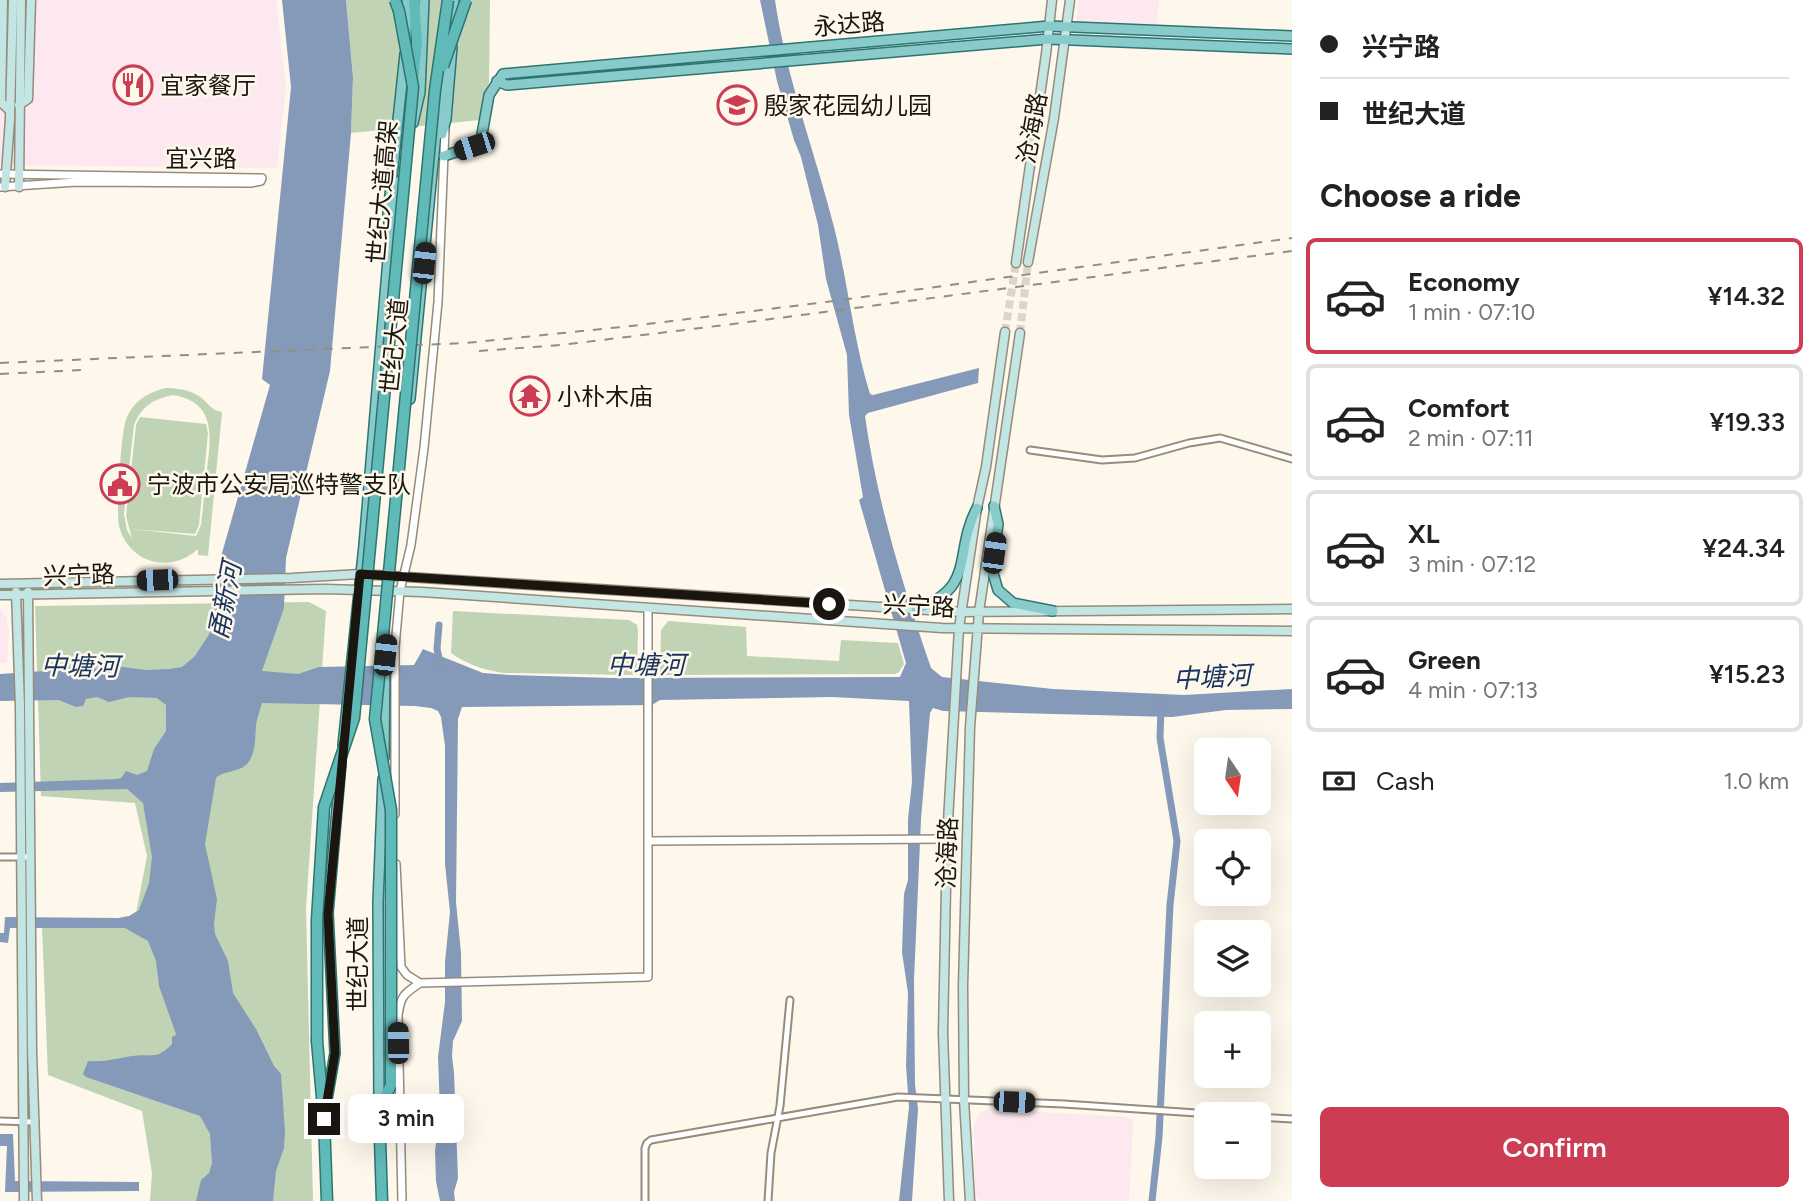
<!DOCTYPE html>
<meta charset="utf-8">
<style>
:root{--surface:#fff;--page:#f2f2f2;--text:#222;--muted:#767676;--line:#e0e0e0;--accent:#cc3c53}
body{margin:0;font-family:Figtree,"Noto Sans SC",sans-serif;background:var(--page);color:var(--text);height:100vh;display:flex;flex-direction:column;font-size:26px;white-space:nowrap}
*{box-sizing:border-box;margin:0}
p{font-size:23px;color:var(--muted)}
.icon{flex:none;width:38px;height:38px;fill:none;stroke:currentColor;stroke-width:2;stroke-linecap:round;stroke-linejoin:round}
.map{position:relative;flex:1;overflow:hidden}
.sheet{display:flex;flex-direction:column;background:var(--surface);width:525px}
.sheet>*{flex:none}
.top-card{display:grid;align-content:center;height:154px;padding:0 28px;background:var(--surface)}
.needle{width:46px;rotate:167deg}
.fabs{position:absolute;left:1194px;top:738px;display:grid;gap:14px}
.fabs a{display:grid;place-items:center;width:77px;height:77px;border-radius:10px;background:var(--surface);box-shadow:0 7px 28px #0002;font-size:35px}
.end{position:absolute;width:32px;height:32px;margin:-16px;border:9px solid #1a160f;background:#fff;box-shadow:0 0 0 4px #fff}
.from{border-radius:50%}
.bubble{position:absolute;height:49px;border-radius:10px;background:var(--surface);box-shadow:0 7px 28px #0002;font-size:23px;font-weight:600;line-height:49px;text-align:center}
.car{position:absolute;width:21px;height:42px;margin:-21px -10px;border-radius:9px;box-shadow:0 0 5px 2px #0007;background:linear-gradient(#222 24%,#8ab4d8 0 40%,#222 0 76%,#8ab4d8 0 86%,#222 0)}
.top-card b{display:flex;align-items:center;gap:24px;height:66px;font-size:26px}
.top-card b+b{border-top:2px solid var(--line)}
.top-card i{width:18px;height:18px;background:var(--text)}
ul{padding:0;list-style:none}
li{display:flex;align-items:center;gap:21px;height:116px;margin:0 14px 10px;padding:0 14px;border:4px solid var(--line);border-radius:10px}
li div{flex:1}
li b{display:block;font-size:26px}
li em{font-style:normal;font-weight:600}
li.on{border-color:var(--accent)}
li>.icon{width:63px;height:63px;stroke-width:1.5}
h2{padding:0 28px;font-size:32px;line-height:84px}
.pay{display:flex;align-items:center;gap:18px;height:77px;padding:0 28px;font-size:26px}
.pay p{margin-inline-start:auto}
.action{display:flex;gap:14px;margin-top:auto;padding:14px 28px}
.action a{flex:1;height:80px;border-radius:10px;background:var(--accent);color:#fff;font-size:28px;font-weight:600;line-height:80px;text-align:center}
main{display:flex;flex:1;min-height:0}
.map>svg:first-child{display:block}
.commercial{fill:#fce8ee}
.green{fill:#c0d4b5;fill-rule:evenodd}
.water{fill:#8599b9}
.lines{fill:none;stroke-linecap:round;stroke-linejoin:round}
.canal{stroke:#8599b9;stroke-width:7}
.secondary-tunnel{stroke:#dcd5ca;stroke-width:8;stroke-dasharray:8 4;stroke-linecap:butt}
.minor-casing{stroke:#968c7b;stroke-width:9}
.tertiary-casing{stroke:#968c7b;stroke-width:10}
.secondary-casing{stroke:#968c7b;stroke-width:11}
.primary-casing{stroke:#2e7571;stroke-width:12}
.trunk-casing{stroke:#2e7571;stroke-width:13}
.minor{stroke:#fff;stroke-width:5}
.tertiary{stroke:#fff;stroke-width:7}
.secondary{stroke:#c3e5e4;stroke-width:8}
.primary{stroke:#88cbca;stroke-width:9}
.trunk{stroke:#60bab8;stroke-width:10}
.rail{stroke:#938d84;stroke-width:2;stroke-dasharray:9 9;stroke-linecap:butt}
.trunk-bridge-casing{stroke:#2e7571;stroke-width:13;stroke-linecap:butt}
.trunk-bridge{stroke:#60bab8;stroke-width:10}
.route{stroke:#1a160f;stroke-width:9}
.labels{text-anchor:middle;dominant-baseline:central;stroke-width:5;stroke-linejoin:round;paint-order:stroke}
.street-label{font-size:24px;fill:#1a160f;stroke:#fef7eb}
.poi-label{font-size:24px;fill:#1a160f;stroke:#fef7eb;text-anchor:start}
.water-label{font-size:26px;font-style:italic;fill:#19345e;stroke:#fef7eb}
</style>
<main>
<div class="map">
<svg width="1292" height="1201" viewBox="0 0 1292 1201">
<rect width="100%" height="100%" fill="#fef7eb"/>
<path class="commercial" d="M0,0H276L286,86L277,168L0,165Z
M1079,0H1159L1157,24L1076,21Z
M0,608L6,617L9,630L7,663H0Z
M987,1109L1128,1117L1133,1123L1129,1201H980L975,1194L974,1124L980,1112Z"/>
<path class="green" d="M346,0H490L489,82L480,120L351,133L353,76Z
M166,388C177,388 190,390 199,396C209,403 210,410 222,412L208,556L198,555V549C171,574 129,564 119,526C116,515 121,431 126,420C132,402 148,392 166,388ZM173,395C216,402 211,436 207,469C205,488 203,506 201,525L196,536L131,529L195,534L199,525L208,433L206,424L140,417L136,425L126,516L132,539L127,530L124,514L134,425C142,406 153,399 173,395Z
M309,602L326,611L306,908L313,1201H150L152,1173L142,1111L48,1075L42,927L135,919L147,856L135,803L41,796L35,606Z
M453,611L629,620L637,625L638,631L637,675L504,673C484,670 468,665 451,653Z
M668,621L746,627L747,656L839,661L841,640L898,643L904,664L899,672L895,674L660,675L661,630Z"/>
<path class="water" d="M282,0H346L353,77L351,133L330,371L286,558L284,608L262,671L298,674L319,667L414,665L423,649L483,673L510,675L612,678L900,677L906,663L859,500L863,497L849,415L847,355L826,279L818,225L801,157L794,140L777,81L760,0H775C786,77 815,152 834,227C848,282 853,339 870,394L873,395L979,368L978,383L868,413L865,416C877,502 903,586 931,668L942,677L1053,689L1184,695L1292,689V709L1226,710L1172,717L943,711L933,708L930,713L921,819L914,980L915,1084L918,1109L912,1201H899L909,1107L906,1066L908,993L902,952L904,894L908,880V819L912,782L909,701L832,697L660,700L652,705L462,707L458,719L456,902L461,953L462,1021L453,1041L452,1056L454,1073L458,1178L454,1192L455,1201H440L436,1181L435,1151L440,1111L438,1057L445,1002V962L450,912L445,864V746L441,717L438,711L431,708L415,706L262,703C260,710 257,718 256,725C255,738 256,754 247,764C238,773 224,770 216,778L205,844L217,899L214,924L215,934L228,961L233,993L256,1029L274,1066L281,1074L285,1132L284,1148L276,1171L273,1201H196L201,1180L209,1173L212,1163L210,1134L200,1116L86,1077L83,1074L88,1061C109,1062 112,1059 132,1056C151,1053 156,1061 172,1044V1037L176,1035L175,1031L159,986L156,961L148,941L125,928H10L8,943L0,942V933H4L5,917L118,918L129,916L139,910L149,883L152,857L143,803L127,789L0,792V783L116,779L121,778L126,771L137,775L147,771L154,749L166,731V705L157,698L129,697L109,702L97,697L86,699L83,706L76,707L59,700L0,701V674L45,671L81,665L93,669L115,666L146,670L169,669L182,667L195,656L213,628L220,560L270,385L262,379L291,87Z
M0,1134H13L15,1181L139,1182V1191L5,1192L7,1146H0Z"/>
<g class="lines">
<path class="canal" d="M439,625L437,649L440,663
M1152,1201L1159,1137L1170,905L1177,841L1160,738L1161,707"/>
<path class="secondary-tunnel" d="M1005,332L1016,263
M1020,333L1028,262"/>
<g class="minor-casing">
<path id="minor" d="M1030,450L1102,460L1135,458L1189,443L1220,438L1292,459
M0,857H29
M1258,1117L1292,1119
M0,1121L33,1122
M645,1201V1148L647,1143L651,1140L898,1097L1064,1104L1226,1115
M768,1201L771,1153L780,1106L790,1000"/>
</g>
<g class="tertiary-casing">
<path id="tertiary" d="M0,174L262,178L261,181L251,183L77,182L0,187
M395,814V647L400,591L411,545L424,448L438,302L445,129
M648,841L947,839
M396,864L401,967L407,975L420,983
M402,1201L398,1015C401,995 404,994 420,983L648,977V608"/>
</g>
<g class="secondary-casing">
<path id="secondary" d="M3,0L1,102L10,111
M19,105L28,99L31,0
M5,187L10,119L13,0
M19,187L21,0
M1028,262L1054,118L1070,0
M1016,263L1046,54L1052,0
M0,584L292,578L360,574L960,612L1292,609
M16,592L20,706L24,1201
M28,592L32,1050L37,1201
M0,595L326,589L422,592L942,628L1292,631
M949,1201L943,1033L947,839L959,628L977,508L986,467L1005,332
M970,1201L964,1100L963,986L970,727L979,612L1020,333"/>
</g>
<g class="primary-casing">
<path id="primary" d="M453,33L454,0
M406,37L407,0
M497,81L507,85L1048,39L1292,49
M413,123L420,92L424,0
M442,134L446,119L452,47
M444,156L474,146L481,140L489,95L503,74L1049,26L1292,36
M389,225L388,214L405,54
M410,399L443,61
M994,506L998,524L992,570L998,590L1013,603L1053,611
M916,609C977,588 953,553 977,508
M343,745L364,545L390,235L400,181
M384,758L385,653
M379,1108L378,902L383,779
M325,1111L335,1053L328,913L341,763"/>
</g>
<g class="trunk-casing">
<path id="trunk" d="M413,80L417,42L414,0
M317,1041L324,1119L327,1201
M382,1201L379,1109L391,1085V1040"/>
</g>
<use href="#minor" class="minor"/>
<use href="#tertiary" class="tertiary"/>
<use href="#secondary" class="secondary"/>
<use href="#primary" class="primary"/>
<use href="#trunk" class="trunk"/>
<path class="rail" d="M479,351L561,345L725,325L1292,251
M0,363L466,343L631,326L826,302L1292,238
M0,374L81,370"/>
<g class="trunk-bridge-casing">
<path id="trunk-bridge" d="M443,66L466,0
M391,1040V810L375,719L435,90L448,0
M317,1041V920L324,807L354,718L413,87L399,11L395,0"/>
</g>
<use href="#trunk-bridge" class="trunk-bridge"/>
</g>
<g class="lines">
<path class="route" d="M324,1119L335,1053L328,914L360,574L829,604"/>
</g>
<defs>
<g id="restaurant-ring" transform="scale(2.0125)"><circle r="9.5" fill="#fef7eb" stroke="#cc3c53" stroke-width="1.5"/><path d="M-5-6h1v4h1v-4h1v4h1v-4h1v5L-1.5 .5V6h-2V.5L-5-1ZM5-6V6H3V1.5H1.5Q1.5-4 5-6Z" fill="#cc3c53"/></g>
<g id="school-ring" transform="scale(2.0125)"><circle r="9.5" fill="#fef7eb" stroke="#cc3c53" stroke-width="1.5"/><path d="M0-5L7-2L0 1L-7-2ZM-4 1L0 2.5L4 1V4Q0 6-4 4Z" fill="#cc3c53"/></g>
<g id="temple-ring" transform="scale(2.0125)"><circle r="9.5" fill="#fef7eb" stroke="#cc3c53" stroke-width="1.5"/><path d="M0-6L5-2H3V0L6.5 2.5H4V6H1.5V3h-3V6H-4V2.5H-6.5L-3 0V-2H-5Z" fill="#cc3c53"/></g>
<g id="civic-ring" transform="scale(2.0125)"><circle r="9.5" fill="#fef7eb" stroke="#cc3c53" stroke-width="1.5"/><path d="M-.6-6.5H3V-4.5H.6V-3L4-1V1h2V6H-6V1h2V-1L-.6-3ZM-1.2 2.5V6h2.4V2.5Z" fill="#cc3c53"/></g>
</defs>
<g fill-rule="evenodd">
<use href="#restaurant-ring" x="133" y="85"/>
<use href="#school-ring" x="737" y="105"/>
<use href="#temple-ring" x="530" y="396"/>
<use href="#civic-ring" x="120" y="484"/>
</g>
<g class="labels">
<g class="street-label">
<text transform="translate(849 24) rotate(-5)">永达路</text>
<text transform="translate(1032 128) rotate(-80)">沧海路</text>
<text x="201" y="158">宜兴路</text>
<text transform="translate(382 192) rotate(-85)">世纪大道高架</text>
<text transform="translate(394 346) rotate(-84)">世纪大道</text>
<text transform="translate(79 575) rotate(-2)">兴宁路</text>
<text transform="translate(919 606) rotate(3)">兴宁路</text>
<text transform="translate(947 853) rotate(-88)">沧海路</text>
<text transform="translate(357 964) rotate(-90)">世纪大道</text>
</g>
<g class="poi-label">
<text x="160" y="85">宜家餐厅</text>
<text x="764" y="105">殷家花园幼儿园</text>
<text x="557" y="396">小朴木庙</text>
<text x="147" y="484">宁波市公安局巡特警支队</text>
</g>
<g class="water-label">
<text transform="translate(225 601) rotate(-79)">甬新河</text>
<text x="646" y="665">中塘河</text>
<text transform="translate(80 666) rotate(1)">中塘河</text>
<text transform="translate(1212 677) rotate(-3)">中塘河</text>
</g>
</g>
</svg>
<div class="fabs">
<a><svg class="needle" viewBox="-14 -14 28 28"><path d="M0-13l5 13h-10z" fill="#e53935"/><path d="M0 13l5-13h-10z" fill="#767676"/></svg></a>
<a><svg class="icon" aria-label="locate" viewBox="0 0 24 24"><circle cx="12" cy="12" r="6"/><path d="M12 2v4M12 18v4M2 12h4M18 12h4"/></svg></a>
<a><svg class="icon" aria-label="layers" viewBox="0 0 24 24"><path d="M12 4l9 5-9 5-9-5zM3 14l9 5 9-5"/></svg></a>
<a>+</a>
<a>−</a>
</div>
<i class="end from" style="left:829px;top:604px"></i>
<i class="end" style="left:324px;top:1119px"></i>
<div class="bubble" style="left:348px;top:1094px;width:116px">3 min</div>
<i class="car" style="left:474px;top:146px;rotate:252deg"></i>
<i class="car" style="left:424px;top:263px;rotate:6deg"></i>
<i class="car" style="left:994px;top:553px;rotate:8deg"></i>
<i class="car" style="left:157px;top:580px;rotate:268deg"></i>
<i class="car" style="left:385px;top:655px;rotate:6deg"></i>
<i class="car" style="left:398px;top:1043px;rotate:359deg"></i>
<i class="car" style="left:1014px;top:1102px;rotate:92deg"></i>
</div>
<section class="sheet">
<div class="top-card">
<b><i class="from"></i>兴宁路</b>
<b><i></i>世纪大道</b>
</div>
<h2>Choose a ride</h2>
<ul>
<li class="on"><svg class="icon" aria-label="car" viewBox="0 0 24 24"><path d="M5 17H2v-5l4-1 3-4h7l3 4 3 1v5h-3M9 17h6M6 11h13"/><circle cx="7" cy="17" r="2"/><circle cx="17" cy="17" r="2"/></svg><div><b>Economy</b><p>1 min · 07:10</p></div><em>¥14.32</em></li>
<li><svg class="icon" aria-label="car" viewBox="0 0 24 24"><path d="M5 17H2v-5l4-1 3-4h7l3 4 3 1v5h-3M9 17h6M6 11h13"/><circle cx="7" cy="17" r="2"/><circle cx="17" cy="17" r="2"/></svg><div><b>Comfort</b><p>2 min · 07:11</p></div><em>¥19.33</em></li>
<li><svg class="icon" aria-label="car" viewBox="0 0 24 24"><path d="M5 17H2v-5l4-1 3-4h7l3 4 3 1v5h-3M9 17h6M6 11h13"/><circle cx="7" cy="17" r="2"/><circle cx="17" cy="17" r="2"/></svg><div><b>XL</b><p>3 min · 07:12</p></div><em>¥24.34</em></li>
<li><svg class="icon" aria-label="car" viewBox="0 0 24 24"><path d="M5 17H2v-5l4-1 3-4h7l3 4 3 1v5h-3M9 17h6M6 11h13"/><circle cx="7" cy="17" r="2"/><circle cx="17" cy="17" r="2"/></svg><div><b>Green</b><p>4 min · 07:13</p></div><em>¥15.23</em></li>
</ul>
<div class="pay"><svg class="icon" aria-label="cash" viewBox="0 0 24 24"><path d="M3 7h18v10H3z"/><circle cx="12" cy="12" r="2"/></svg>Cash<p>1.0 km</p></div>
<div class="action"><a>Confirm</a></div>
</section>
</main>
